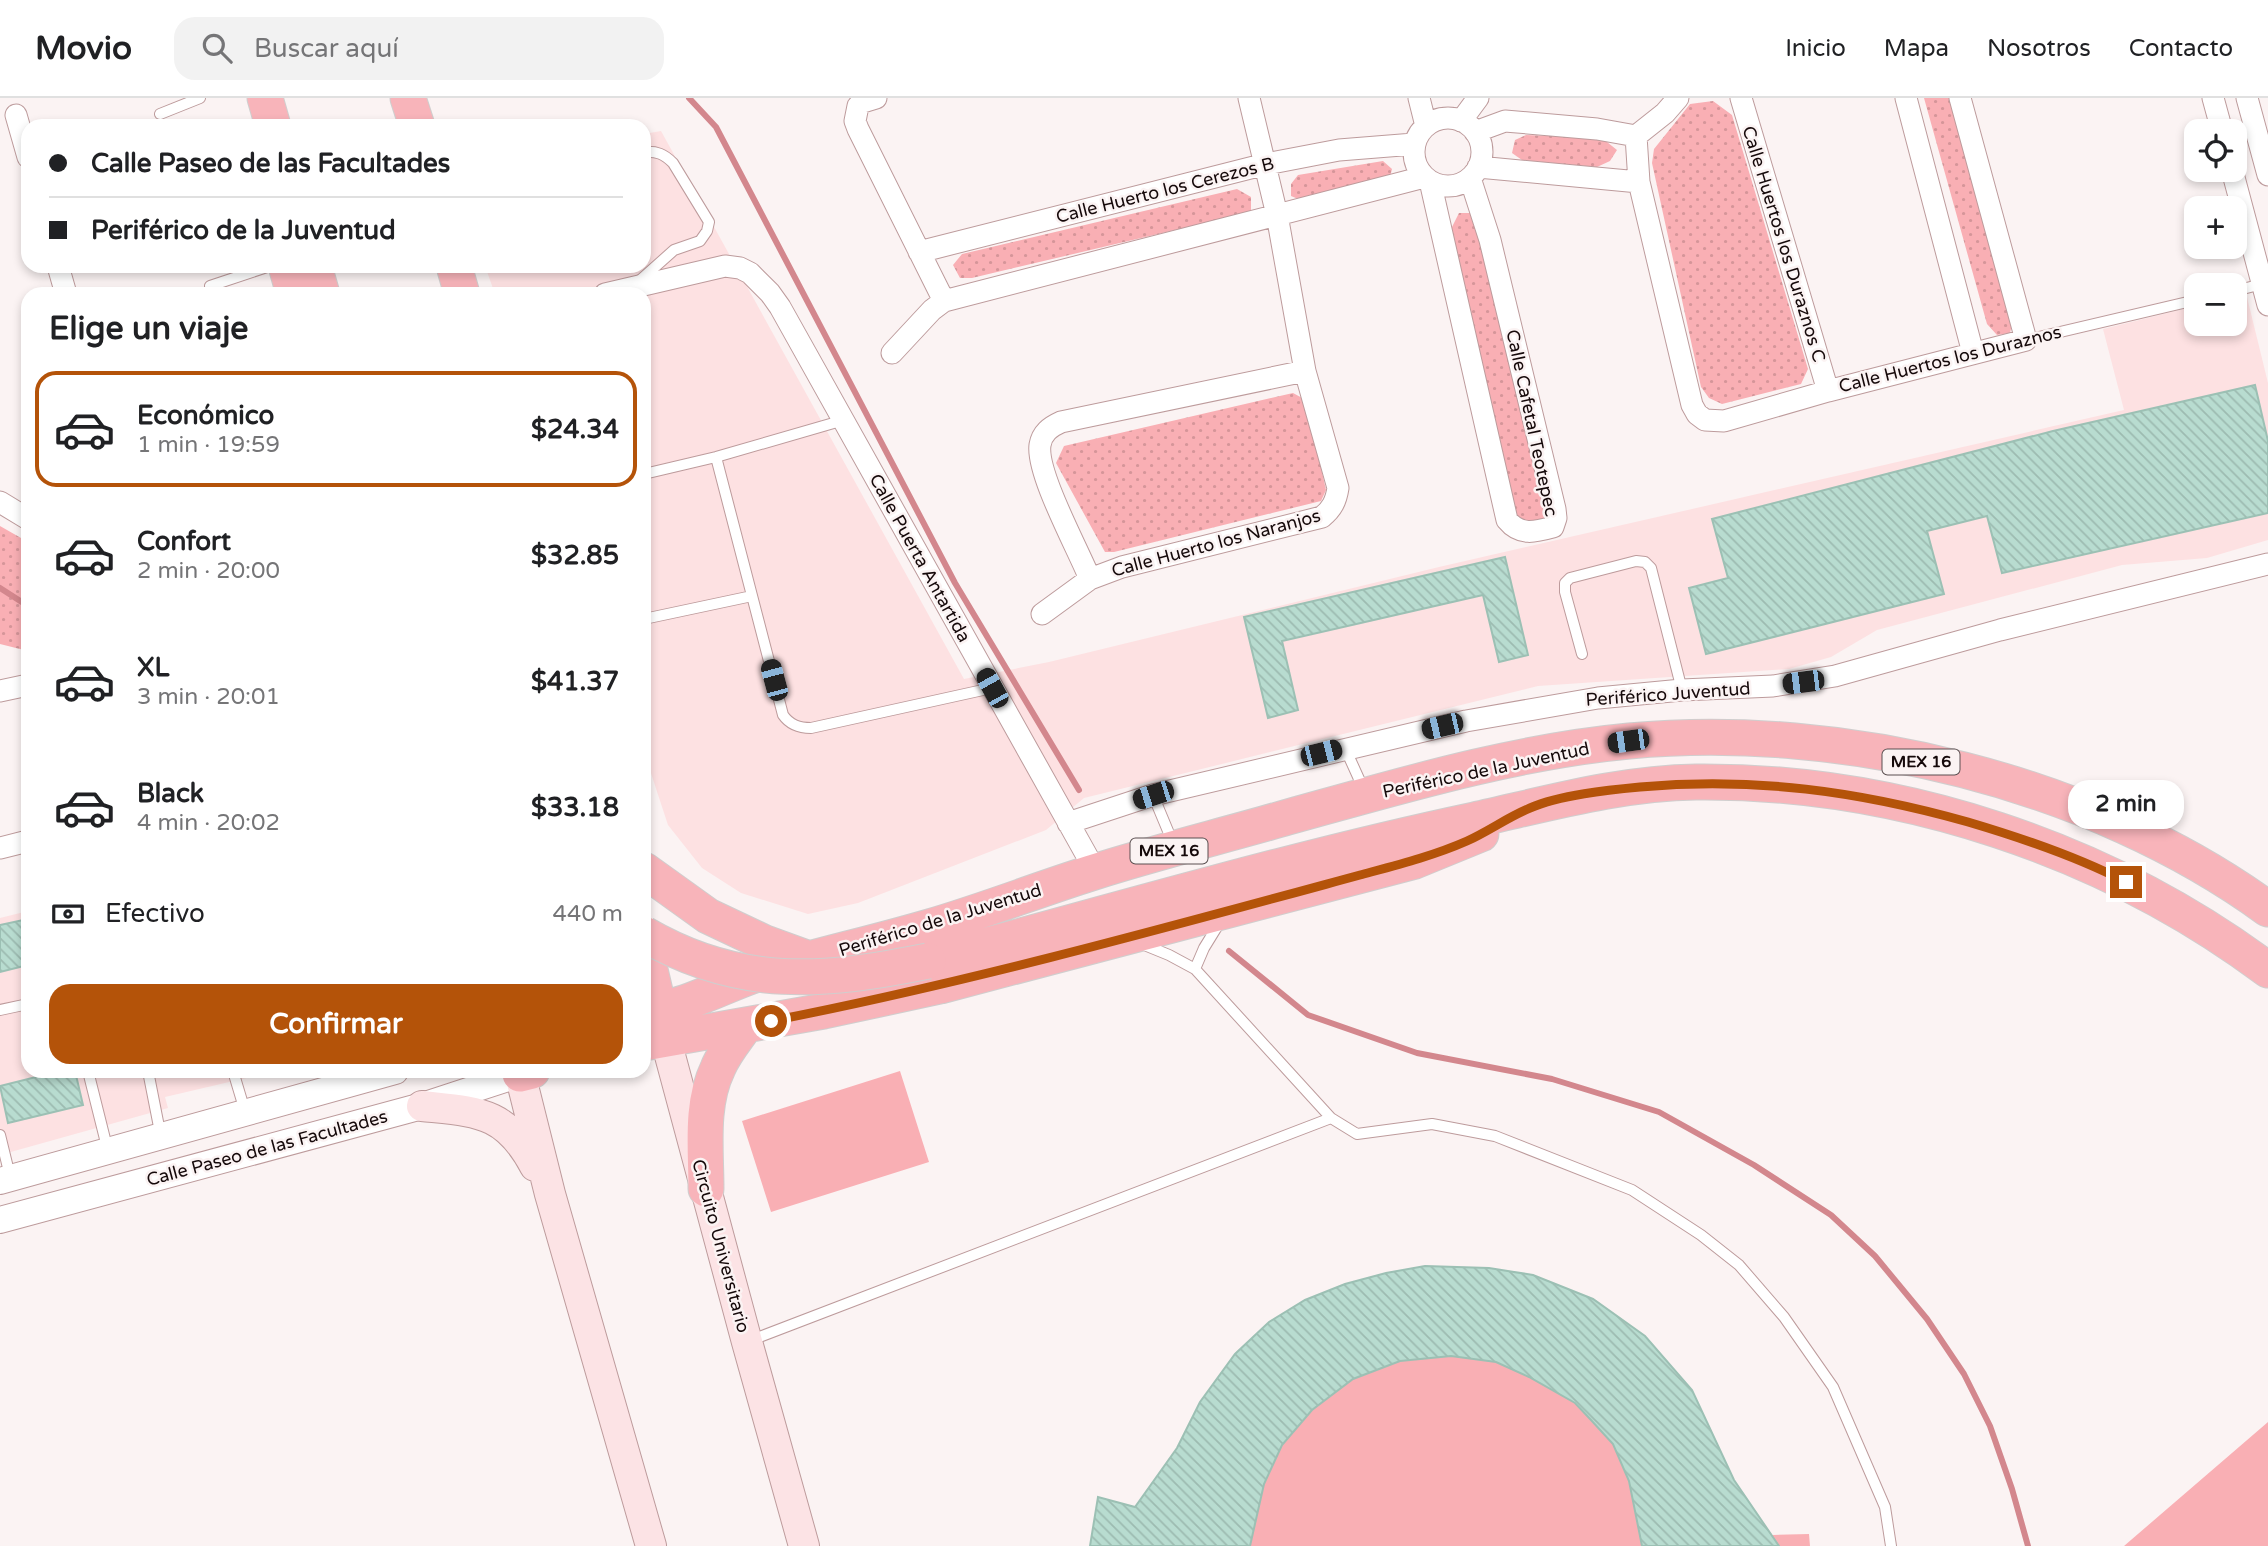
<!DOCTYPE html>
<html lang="es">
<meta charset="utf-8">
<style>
:root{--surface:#fff;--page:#f2f2f2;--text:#202124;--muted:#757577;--line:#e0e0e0;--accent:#b45309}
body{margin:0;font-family:"Varela Round",sans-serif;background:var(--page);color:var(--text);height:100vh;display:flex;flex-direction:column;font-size:26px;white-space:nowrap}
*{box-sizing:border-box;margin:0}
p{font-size:23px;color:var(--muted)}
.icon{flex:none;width:38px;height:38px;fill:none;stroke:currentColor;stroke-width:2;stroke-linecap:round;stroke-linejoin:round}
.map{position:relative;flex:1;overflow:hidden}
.side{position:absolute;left:21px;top:189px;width:630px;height:791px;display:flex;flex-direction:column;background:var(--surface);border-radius:21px;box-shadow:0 4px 10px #0003}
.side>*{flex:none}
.hud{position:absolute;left:21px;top:21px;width:630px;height:154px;border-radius:21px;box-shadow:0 4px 10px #0003;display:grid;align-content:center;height:154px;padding:0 28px;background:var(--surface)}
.controls{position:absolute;left:2184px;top:21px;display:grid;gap:14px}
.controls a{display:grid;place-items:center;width:63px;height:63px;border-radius:14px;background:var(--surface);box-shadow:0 4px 10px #0003;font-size:35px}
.end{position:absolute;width:32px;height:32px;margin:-16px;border:9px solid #b45309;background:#fff;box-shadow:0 0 0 4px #fff}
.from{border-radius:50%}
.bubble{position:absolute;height:49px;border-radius:21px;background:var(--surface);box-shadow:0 4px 10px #0003;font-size:23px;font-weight:800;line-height:49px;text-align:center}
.car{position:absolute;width:21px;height:42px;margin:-21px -10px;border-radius:9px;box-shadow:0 0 5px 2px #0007;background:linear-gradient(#222 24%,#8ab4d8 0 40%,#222 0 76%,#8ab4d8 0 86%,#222 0)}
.hud b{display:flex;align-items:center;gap:24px;height:66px;font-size:26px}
.hud b+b{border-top:2px solid var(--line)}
.hud i{width:18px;height:18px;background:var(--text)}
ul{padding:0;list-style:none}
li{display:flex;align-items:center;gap:21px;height:116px;margin:0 14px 10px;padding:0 14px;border:4px solid transparent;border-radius:21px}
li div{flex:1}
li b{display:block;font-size:26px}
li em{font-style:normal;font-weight:800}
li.selected{border-color:var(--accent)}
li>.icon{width:63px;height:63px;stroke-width:1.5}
h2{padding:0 28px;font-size:32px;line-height:84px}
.pay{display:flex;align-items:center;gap:18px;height:77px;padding:0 28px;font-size:26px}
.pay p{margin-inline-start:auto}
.button{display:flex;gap:14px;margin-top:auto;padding:14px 28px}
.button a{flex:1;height:80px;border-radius:21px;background:var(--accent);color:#fff;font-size:28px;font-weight:800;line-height:80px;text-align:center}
header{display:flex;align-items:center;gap:42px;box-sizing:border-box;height:98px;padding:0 35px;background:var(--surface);border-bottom:2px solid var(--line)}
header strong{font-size:33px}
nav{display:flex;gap:38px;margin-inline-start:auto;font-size:24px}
.search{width:490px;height:63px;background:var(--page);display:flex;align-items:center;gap:18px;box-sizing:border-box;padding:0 24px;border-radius:21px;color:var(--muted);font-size:26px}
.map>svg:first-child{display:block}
.built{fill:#fde1e2}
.green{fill:#f9afb4}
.park{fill:url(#park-dots)}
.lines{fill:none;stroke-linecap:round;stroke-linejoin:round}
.stream{stroke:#d3878d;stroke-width:6}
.building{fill:url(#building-back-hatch);stroke:#9cc0b4;stroke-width:2}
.service-casing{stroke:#bd9b9c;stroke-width:12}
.minor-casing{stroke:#bd9b9c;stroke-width:23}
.tertiary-casing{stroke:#bd9b9c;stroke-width:28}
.secondary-casing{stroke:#bd9b9c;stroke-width:32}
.trunk-casing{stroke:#d0cece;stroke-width:37}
.service{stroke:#fff;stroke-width:10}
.minor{stroke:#fff;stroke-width:21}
.tertiary{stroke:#fff;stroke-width:26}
.secondary{stroke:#fce3e5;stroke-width:30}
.trunk{stroke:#f8b4ba;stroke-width:35}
.trunk-bridge-casing{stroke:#d0cece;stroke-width:37;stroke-linecap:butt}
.trunk-bridge{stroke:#f8b4ba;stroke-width:35}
.route{stroke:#b45309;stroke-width:9}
.labels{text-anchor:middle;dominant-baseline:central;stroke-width:5;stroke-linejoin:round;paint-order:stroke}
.shield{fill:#fbf3f3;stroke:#5a4f50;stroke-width:2}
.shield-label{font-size:16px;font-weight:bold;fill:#15090a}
.street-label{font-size:18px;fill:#15090a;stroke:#fbf3f3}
</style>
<header>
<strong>Movio</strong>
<div class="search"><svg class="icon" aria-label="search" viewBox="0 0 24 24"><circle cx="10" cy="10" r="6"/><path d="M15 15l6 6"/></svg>Buscar aquí</div>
<nav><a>Inicio</a><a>Mapa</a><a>Nosotros</a><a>Contacto</a></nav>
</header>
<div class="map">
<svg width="2268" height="1448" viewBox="0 0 2268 1448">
<defs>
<pattern id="park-dots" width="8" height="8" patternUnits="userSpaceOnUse" patternTransform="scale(1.75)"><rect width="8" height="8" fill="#f9afb4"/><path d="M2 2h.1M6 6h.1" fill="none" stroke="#d59599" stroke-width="1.8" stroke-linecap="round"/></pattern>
<pattern id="building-back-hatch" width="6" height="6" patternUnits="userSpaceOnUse" patternTransform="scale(1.75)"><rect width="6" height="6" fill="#b8dcd0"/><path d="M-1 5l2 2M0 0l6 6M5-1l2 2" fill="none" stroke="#9dbbb1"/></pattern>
</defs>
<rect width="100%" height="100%" fill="#fbf3f3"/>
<path class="built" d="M661,33L964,581L1049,564L1439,469L2124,312L2103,231L2196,208V226H2235V198L2246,195L2268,285V442L2207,460L2122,467L1877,532L1831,559L1789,571L1538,588L1084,700L1046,732L858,805L808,816L741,795L702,770L668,727L644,654V196H495L485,168H644V36Z
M28,813V973H276L165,999L168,1010L0,1057V820Z"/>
<path class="green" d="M900,973L929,1064L771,1114L742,1023Z
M1425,1168L1489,1170L1533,1177L1593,1201L1645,1238L1692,1292L1734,1382L1772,1437L1809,1436L1810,1448H1090L1098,1399L1136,1409L1177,1350L1200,1304L1235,1256L1269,1224L1345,1186L1386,1175Z
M2268,1324V1448H2124Z"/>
<path class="park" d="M1924,0H1953L2014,218L2010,235L1997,237L1987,226Z
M1713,3L1732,17L1808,271L1801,286L1722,306L1709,300L1701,289L1652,65L1654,51L1690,6Z
M1526,37L1602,40L1617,52L1610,63L1597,69L1522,62L1512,55L1515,42Z
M1383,63L1392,71L1390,79L1303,103L1291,98V86L1298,77Z
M1237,91L1251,99V114L972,180H960L953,167L962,156Z
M1459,115H1470L1477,122L1546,417L1539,429L1517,420L1451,131Z
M1293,295L1306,302L1326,392L1321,403L1114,454H1105L1056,365L1064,348Z
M0,428L28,444V553L0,546Z"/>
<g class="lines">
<path class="stream" d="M689,0L716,29L955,485L1079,692
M0,490L28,508
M1229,853L1308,917L1417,955L1552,981L1659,1014L1754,1067L1831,1117L1875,1158L1927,1221L1964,1276L1990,1328L2012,1391L2028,1448"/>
</g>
<path class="building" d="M2255,287L2268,343V415L2002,475L1987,418L1927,433L1944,496L1706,556L1689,490L1728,480L1712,421L2053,333Z
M1505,459L1528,557L1499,564L1483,497L1282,543L1298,612L1268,620L1244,519Z
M28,821V867L0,874V827Z
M60,973H75L83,1007L8,1025L0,988Z
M1425,1168L1489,1170L1533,1177L1593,1201L1645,1238L1692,1292L1734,1382L1779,1448H1642L1629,1383L1613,1346L1591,1322L1575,1305L1529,1279L1496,1264L1451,1258L1400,1263L1353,1281L1312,1312L1282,1347L1264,1386L1250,1448H1090L1098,1399L1135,1409L1177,1350L1200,1304L1235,1256L1269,1224L1305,1202L1345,1186L1386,1175Z"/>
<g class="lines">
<g class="service-casing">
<path id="service" d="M160,16L200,0
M637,185L674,152L700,143L707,133L709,124L673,65C664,56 657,53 644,54
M210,188L270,168
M2235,193L2262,186
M2026,242L2196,202
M716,359L783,617C790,627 799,630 811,630L992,590
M644,376L716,359L844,322
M644,521L752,498
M1582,556L1565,494V485L1570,480L1636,463L1645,464L1651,470L1682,592
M1345,650L1364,692
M1153,697L1173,745
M1142,846L1169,857L1195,871L1331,1020L1357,1036L1432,1026L1495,1038L1632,1092L1701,1137L1739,1167L1784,1219L1833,1289L1885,1409L1891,1448
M1195,871L1204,850L1220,824
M0,912L28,906
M88,973L108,1053
M148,973L161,1039
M233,973L245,1013
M0,1037L10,1078
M749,1243L1331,1020"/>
</g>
<g class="minor-casing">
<path id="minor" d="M876,0L863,4L858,8L855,23L858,31L944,203
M1249,0L1277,117L1305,273L1338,390C1336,403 1332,411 1322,419L1122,469L1090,481C1078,451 1036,375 1040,347C1042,335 1050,329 1061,324L1305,273
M1419,0L1426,28
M1741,0L1828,293
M1906,0L1973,255
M2213,0L2222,33
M2247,0L2268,77
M16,17L28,59
M1414 54a34 34 0 1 1 68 0a34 34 0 1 1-68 0Z
M1461,23L1478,0
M1475,34L1505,23L1597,31L1636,38L1665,15L1678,0
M1636,38L1639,84L1692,307L1697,316L1705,322L1724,323L1828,293L2026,242L1960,0
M1478,69L1639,84
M2232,72L2268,207
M1430,83L1507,422C1520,438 1535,434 1553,429L1556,420L1555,411L1490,142L1470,80
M919,154L1266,66L1339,52L1414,46
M58,168L66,196
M605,196L725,168L740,170L750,175L770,195L780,209L1096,774
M892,255L932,212L944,203L1424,79
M0,404L28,421
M1042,516L1090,481
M0,593L28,587
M1068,725L1153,697L1466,623L1598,600L1682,592L1773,588L1835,578L2000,532L2268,466
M0,750L28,743"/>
</g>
<g class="tertiary-casing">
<path id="tertiary" d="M0,1083L395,973
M0,1122L422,1008L520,976"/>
</g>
<g class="secondary-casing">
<path id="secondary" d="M665,939L747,1244L804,1448
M520,976L550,1096L651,1448
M422,1008C478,1014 506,1013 535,1068"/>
</g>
<g class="trunk-casing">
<path id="trunk" d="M265,0L273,28
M408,0L417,28
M286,168L294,196
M314,168L322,196
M454,168L462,196
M644,772L708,818L765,845L809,861L808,865
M644,846L664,932
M928,863C1110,815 1290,761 1474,722C1547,706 1620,685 1696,684C1899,682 2106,751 2268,872
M644,914C655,912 667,910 677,907C710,897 740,880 773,871C825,856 878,844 929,829C984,813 1037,792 1091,775C1156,754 1223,738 1288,719C1400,688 1513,654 1629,643C1843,623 2094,684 2268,811
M644,945L824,913L940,888L1415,763L1481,736
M520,973V976L532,973
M706,1091C706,1051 700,1007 718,970C724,955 736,941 745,928"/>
</g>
<use href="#service" class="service"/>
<use href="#minor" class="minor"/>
<use href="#tertiary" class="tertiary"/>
<use href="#secondary" class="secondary"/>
<use href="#trunk" class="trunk"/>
<g class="trunk-bridge-casing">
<path id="trunk-bridge" d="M644,836C740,892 824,884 928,863"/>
</g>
<use href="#trunk-bridge" class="trunk-bridge"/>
</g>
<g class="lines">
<path class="route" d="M771,923C970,884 1165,830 1360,777C1397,767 1433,758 1467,743C1489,733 1508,719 1530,710C1560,697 1608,692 1640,689C1755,679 1858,693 1968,724C2022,740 2076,758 2126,784"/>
</g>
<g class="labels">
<g class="shield">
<rect x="1882.5" y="651.5" width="77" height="25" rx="5"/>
<rect x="1130.5" y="740.5" width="77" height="25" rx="5"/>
</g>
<g class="shield-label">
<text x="1921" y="664">MEX 16</text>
<text x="1169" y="753">MEX 16</text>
</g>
<g class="street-label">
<text transform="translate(1165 92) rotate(-14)">Calle Huerto los Cerezos B</text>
<text transform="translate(1784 146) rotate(73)">Calle Huertos los Duraznos C</text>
<text transform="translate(1950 261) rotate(-14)">Calle Huertos los Duraznos</text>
<text transform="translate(1532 325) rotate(78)">Calle Cafetal Teotepec</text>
<text transform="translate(1216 445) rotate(-15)">Calle Huerto los Naranjos</text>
<text transform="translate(920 460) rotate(61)">Calle Puerta Antartida</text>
<text transform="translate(1668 596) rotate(-4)">Periférico Juventud</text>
<text transform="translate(1486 672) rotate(-12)">Periférico de la Juventud</text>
<text transform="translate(940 822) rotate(-17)">Periférico de la Juventud</text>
<text transform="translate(267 1050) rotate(-15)">Calle Paseo de las Facultades</text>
<text transform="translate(721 1148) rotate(75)">Circuito Universitario</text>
</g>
</g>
</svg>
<div class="controls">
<a><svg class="icon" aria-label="locate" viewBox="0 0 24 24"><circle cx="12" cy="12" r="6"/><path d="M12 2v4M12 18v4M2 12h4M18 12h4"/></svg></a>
<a>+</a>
<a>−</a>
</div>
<i class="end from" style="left:771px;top:923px"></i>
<i class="end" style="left:2126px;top:784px"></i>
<div class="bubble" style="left:2068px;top:682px;width:116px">2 min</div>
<i class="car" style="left:774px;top:582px;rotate:345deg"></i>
<i class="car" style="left:1803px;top:584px;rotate:263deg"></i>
<i class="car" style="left:992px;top:590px;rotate:331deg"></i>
<i class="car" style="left:1442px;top:628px;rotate:257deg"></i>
<i class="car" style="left:1628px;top:643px;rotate:262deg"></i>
<i class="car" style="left:1321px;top:655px;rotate:76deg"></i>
<i class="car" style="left:1153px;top:697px;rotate:252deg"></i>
<div class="hud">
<b><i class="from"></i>Calle Paseo de las Facultades</b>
<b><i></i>Periférico de la Juventud</b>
</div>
<section class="side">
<h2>Elige un viaje</h2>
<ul>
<li class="selected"><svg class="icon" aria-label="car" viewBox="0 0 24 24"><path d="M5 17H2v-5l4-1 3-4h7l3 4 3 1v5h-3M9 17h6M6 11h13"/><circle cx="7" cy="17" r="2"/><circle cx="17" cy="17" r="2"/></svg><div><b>Económico</b><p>1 min · 19:59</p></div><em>$24.34</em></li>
<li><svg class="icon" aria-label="car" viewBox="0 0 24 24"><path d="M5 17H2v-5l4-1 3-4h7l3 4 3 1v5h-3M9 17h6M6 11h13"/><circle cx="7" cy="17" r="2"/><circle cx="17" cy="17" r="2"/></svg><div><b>Confort</b><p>2 min · 20:00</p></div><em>$32.85</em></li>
<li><svg class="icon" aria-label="car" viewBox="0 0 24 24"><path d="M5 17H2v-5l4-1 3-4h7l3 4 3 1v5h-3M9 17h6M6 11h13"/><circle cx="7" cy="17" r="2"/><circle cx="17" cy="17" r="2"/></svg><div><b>XL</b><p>3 min · 20:01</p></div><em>$41.37</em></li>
<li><svg class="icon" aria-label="car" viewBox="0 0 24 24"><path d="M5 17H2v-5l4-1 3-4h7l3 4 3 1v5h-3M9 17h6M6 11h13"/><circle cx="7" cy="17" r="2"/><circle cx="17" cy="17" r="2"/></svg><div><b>Black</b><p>4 min · 20:02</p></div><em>$33.18</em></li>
</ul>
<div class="pay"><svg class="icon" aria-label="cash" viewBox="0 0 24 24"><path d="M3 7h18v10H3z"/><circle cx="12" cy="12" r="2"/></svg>Efectivo<p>440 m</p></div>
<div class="button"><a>Confirmar</a></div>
</section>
</div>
